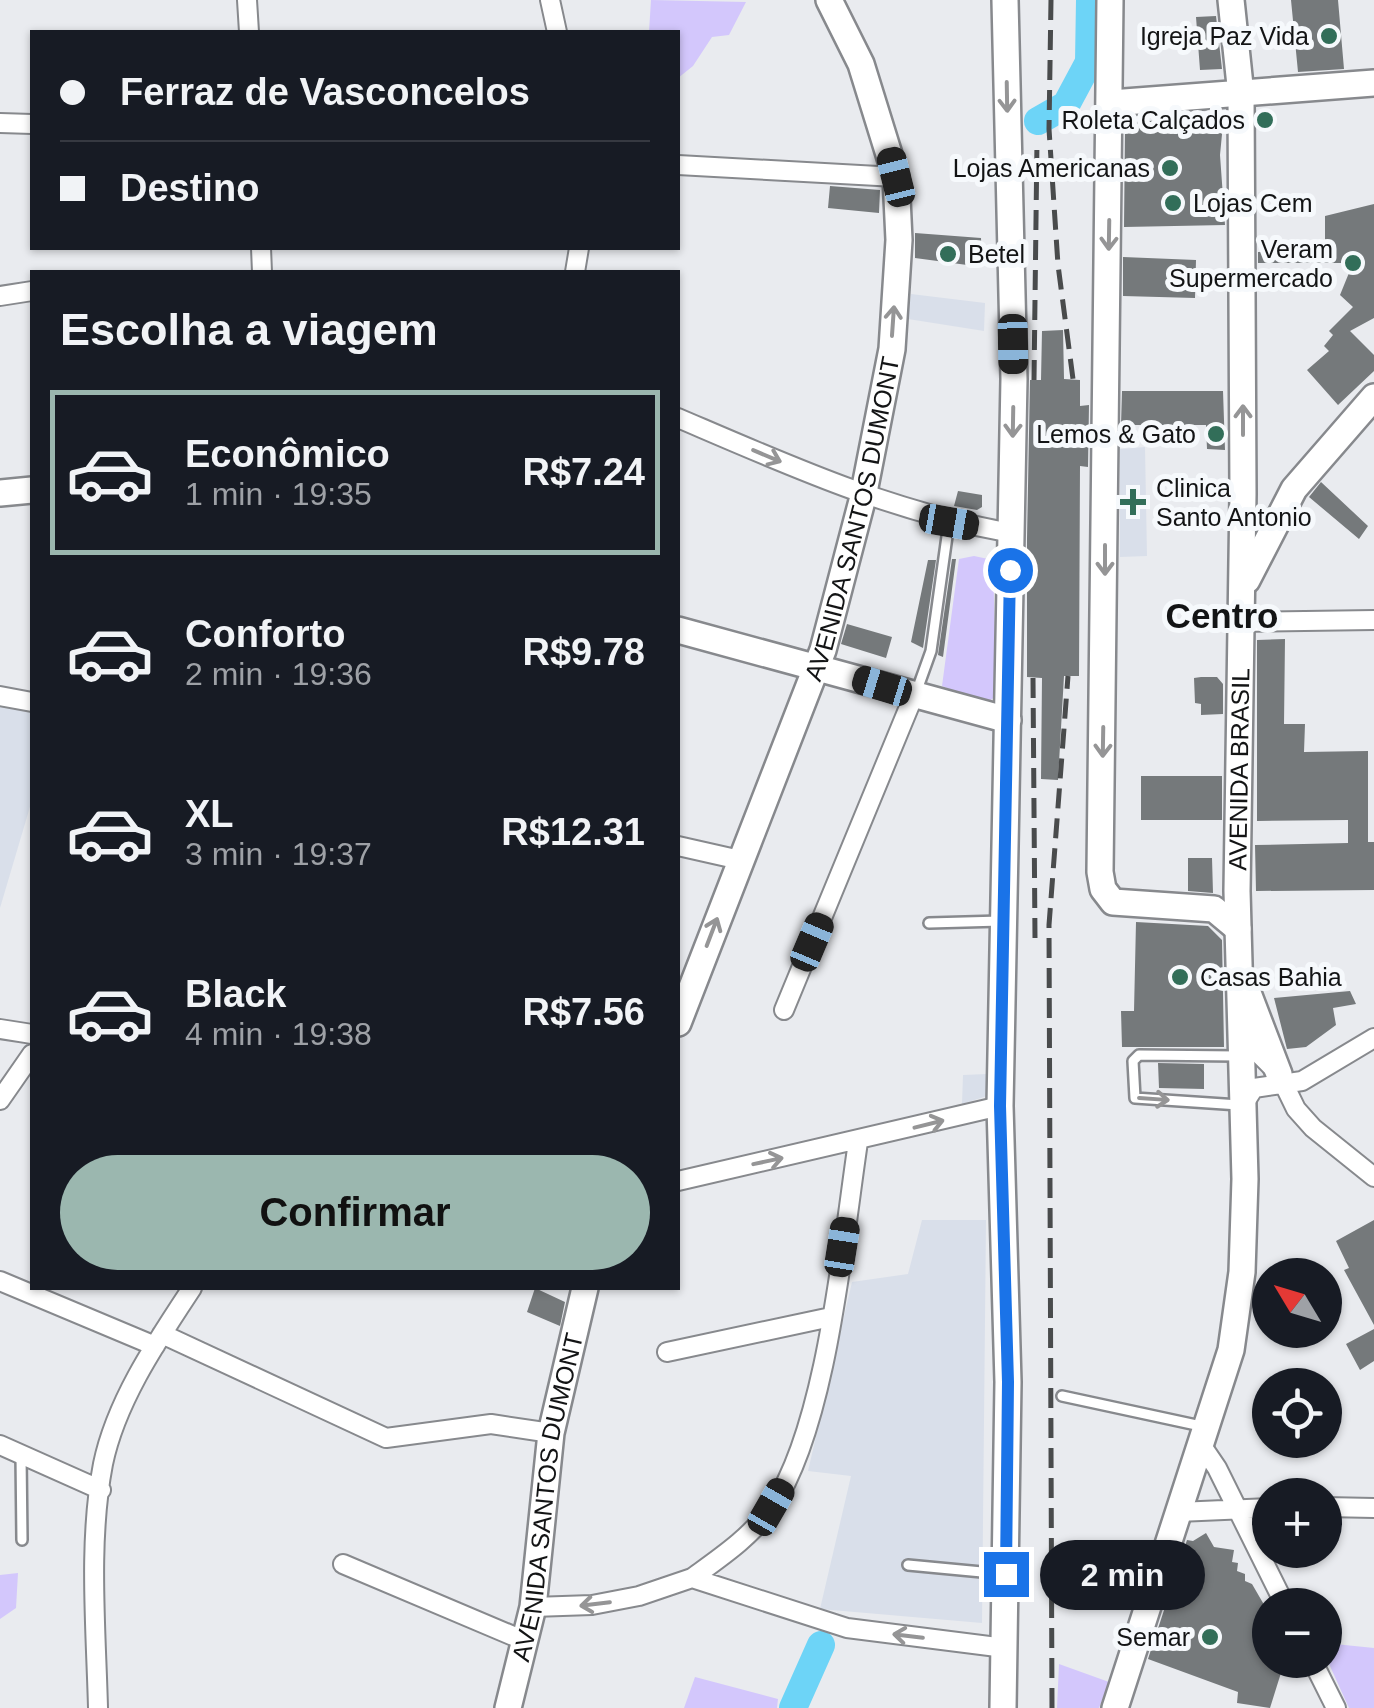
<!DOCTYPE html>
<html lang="pt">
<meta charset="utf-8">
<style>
:root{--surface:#171b24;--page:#20242c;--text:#f1f3f6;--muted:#9ea1a6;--line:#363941;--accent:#9bb7af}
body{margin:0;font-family:Arial,sans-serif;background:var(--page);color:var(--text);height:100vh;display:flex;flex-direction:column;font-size:38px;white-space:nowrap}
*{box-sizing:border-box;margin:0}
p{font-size:32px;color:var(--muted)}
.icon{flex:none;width:55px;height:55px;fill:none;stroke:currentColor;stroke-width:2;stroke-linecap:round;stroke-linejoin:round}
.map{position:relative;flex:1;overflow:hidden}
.drawer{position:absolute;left:30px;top:270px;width:650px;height:1020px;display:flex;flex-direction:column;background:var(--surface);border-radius:0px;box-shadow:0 2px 8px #0004}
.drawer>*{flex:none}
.top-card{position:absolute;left:30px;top:30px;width:650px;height:220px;border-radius:0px;box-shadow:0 2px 8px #0004;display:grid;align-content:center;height:220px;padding:0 30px;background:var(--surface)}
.needle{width:65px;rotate:308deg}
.tools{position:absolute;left:1252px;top:1258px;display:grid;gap:20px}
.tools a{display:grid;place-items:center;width:90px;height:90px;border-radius:50%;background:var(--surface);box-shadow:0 2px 8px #0004;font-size:50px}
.end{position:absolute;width:45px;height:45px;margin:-22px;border:12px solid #1a73e8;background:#fff;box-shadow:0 0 0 5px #fff}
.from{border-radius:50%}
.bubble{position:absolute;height:70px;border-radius:35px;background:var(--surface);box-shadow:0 2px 8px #0004;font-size:32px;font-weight:800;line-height:70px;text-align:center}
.car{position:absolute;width:30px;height:60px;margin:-30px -15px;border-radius:12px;box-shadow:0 0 8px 2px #0007;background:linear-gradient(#222 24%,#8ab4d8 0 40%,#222 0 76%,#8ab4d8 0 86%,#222 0)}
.top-card b{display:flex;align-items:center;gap:35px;height:95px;font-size:38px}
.top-card b+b{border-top:2px solid var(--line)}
.top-card i{width:25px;height:25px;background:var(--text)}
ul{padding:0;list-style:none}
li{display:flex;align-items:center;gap:30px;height:165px;margin:0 20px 15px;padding:0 10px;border:5px solid transparent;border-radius:0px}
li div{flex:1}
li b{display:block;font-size:38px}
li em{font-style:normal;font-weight:800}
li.selected{border-color:var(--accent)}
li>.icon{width:90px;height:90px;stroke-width:1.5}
h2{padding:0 30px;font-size:45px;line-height:120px}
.button{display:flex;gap:20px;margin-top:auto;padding:20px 30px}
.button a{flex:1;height:115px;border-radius:60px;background:var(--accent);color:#111;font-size:40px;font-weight:800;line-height:115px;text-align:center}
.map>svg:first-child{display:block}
.built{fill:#d9dfea}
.green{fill:#d3c7fc}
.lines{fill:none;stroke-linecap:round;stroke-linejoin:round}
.river{stroke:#6dd4f7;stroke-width:28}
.building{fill:#75797b}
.lane-casing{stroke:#87898d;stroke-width:14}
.street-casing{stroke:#87898d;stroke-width:22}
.secondary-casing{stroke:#87898d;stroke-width:30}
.lane{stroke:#fff;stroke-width:9}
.street{stroke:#fff;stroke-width:18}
.secondary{stroke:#fff;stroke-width:25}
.rail{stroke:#494b4c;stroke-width:5;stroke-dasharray:20 10;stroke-linecap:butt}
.oneway{stroke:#959596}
.route{stroke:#1a73e8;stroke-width:12}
.poi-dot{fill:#326e59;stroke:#f6f9fc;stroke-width:4}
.labels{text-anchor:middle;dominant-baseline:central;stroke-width:10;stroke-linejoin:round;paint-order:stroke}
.poi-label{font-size:25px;fill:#131415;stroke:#f6f9fc;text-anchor:end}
.street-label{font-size:25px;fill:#131415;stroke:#f6f9fc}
.district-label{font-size:35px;font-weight:bold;fill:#131415;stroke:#f6f9fc}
</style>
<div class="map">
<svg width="1374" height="1708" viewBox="0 0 1374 1708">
<rect width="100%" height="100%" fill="#e9ebef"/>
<path class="built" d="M911,294L985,303L984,331L908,319Z
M1145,447L1147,556L1120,557V449Z
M0,702L32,709V800L0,908Z
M987,1074V1096L962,1104L963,1075Z
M922,1220H986L982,1623L820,1609L851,1476L808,1471L852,1282L908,1274Z"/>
<path class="green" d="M651,0L746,2L729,35L712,37L693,66L678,78V32H649Z
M974,556L993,560L996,683L995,697L986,703L942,686L959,559Z
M18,1573L16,1608L0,1619V1575Z
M1325,1643L1374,1648V1708H1349L1325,1655Z
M1059,1664L1109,1682L1099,1708H1057Z
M695,1677L778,1699L777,1708H684Z"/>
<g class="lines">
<path class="river" d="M1038,121L1066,105L1089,62L1090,0
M793,1708L821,1645"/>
</g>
<path class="building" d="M1291,0H1338L1344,69L1298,72Z
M1216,16L1222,69L1200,70L1196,17Z
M1212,117L1223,124L1220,155L1225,225L1124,227L1125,130L1132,122Z
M830,186L880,190L879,213L828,208Z
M1374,204V318L1350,331L1374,355V371L1338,405L1307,370L1329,351L1324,346L1333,335L1329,331L1353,307L1340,295L1353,263H1258V252L1318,250L1325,241V216Z
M915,233L981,238L982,267L915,258Z
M1123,257L1196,260L1195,298L1123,296Z
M1063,330L1064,379L1080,380V406L1089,405L1088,467L1080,466L1079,676H1064L1058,780L1041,779L1042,678L1027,677V539L1030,380H1041L1042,331Z
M1122,391H1223L1225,450L1207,449L1206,425H1121Z
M1321,482L1368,526L1359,539L1309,497Z
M958,491L982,495V507L977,510L954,506Z
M952,559H956L943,657L938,655Z
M928,560H936L923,648L911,642Z
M847,624L892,637L886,658L841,644Z
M1285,639L1284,724H1305L1304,752L1368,751V842H1374V890L1256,891L1255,845L1348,843V820L1257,821V640Z
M1201,677H1217L1223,684V714L1201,715V704L1195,703L1194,678Z
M1141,776H1222V820H1141Z
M1188,858H1212L1213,893L1188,891Z
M1136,922L1208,926L1222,940L1224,1047H1122L1121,1011H1134Z
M1350,991L1356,1004L1333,1008L1336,1025L1306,1047L1287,1049L1274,998Z
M1158,1063L1204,1064V1089L1159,1088Z
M1374,1220V1325L1344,1270L1349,1268L1336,1241Z
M535,1288L565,1302L560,1326L527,1312Z
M1374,1329V1361L1360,1370L1346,1344Z
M1206,1533L1214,1547L1234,1550L1232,1562L1238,1563L1237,1571L1245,1574V1581L1252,1584L1270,1615V1660H1285L1270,1708L1237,1703L1238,1692L1148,1659L1187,1540L1193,1541Z"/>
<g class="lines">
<g class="lane-casing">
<path id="lane" d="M917,690L931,651L949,522
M929,923L1001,921
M1238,1056L1139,1055L1133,1061L1135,1098L1239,1105
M1062,1396L1201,1426
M21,1455L22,1540
M908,1565L1003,1574"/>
</g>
<g class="street-casing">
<path id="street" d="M247,0L249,32
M550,0L557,32
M0,123L32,124
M678,165L896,177
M261,248L262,272
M575,272L579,248
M0,296L32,291
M678,418C790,466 889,511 1011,533
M1240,622L1374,620
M0,696L32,702
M678,846L740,860
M784,1010L914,695
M0,1029L32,1034
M1240,1035L1279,1074L1296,1109L1313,1128L1374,1177
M0,1100L32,1054
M1243,1105L1254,1088L1302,1081L1374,1038
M678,1181L1000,1106
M0,1281L155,1346
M162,1334L386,1438L491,1424L551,1433
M667,1352L831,1317
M1200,1443L1217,1468L1285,1605
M0,1445L101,1490
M1325,1507L1374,1508
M1178,1512L1270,1508
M343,1564L525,1641
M692,1578C721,1557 751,1537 772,1507C827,1426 843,1241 858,1142
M533,1607L592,1605L639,1596L692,1578L847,1628L1005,1648
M1312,1660L1336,1708
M98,1708C96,1629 88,1542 103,1464C116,1401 157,1341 192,1288"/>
</g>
<g class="secondary-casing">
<g id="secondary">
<path d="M1110,0L1100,872L1103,889L1113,902L1214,909L1238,929"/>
<path d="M1111,103L1374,83"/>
<path d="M0,493L32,490"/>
<path d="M1247,580L1294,489L1374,397"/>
<path d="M678,630L1008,720"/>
<path d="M1245,985L1279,1074"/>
<path id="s1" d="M678,1023L823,650L863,497L892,349L899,240L896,177L861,64L829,0"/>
<path id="s2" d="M508,1708L533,1607L551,1433L585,1288"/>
<path d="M1003,1708L1008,1382L1000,1106L1014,379L1005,0"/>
<path id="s3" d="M1115,1708L1231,1350L1242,1272L1245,1179L1237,891L1243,494L1241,95L1231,0"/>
</g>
</g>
<use href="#lane" class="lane"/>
<use href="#street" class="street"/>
<use href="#secondary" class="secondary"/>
<path class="rail" d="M1051,0L1049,129L1058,265L1073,379
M1034,380L1037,140
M1033,678L1035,938
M1052,1708L1049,925L1068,676"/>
</g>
<defs><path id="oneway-shaft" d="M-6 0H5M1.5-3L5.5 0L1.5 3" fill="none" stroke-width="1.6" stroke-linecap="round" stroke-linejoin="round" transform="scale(2.5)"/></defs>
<g class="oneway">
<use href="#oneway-shaft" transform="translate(1007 97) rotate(89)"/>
<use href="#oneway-shaft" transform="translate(1109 235) rotate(91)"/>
<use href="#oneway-shaft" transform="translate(893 321) rotate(-86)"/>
<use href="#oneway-shaft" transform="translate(1243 420) rotate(-90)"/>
<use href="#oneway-shaft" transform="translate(1013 422) rotate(91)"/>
<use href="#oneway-shaft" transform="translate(767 456) rotate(23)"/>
<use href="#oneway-shaft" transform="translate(1105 560) rotate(90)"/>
<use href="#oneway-shaft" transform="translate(1103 742) rotate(91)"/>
<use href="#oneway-shaft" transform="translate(712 932) rotate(-69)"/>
<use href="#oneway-shaft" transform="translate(1154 1099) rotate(4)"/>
<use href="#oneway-shaft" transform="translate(929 1124) rotate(-14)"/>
<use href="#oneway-shaft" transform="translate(768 1161) rotate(-12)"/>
<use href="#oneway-shaft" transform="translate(595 1604) rotate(173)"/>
<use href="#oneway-shaft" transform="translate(908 1636) rotate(-173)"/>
</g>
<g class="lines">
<path class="route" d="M1006,1574L1008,1382L1000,1106L1010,570"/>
</g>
<g class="poi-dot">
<circle cx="1329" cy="36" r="10"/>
<circle cx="1265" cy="120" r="10"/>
<circle cx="1170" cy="168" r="10"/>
<circle cx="1173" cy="203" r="10"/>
<circle cx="948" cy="254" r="10"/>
<circle cx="1353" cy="263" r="10"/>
<circle cx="1216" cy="434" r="10"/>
<path d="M1128 487h10v10h10v10h-10v10h-10v-10h-10v-10h10z"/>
<circle cx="1180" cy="977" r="10"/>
<circle cx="1210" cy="1637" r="10"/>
</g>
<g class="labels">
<g class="poi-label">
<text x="1309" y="36">Igreja Paz Vida</text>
<text x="1245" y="120">Roleta Calçados</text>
<text x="1150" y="168">Lojas Americanas</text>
<text x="1193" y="203" text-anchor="start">Lojas Cem</text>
<text x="1333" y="249">Veram<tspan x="1333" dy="29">Supermercado</tspan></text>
<text x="968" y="254" text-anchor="start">Betel</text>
<text x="1196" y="434">Lemos &amp; Gato</text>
<text x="1156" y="488" text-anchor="start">Clinica<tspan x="1156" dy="29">Santo Antonio</tspan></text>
<text x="1200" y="977" text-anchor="start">Casas Bahia</text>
<text x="1190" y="1637">Semar</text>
</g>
<g class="street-label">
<text stroke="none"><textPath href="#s1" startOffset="535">AVENIDA SANTOS DUMONT</textPath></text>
<text stroke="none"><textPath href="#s3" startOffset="958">AVENIDA BRASIL</textPath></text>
<text stroke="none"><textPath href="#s2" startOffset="215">AVENIDA SANTOS DUMONT</textPath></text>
</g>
<g class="district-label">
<text x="1222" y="615">Centro</text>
</g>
</g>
</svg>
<div class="tools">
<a><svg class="needle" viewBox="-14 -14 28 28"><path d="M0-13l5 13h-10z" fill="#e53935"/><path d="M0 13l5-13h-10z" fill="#9ea1a6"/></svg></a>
<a><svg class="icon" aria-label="locate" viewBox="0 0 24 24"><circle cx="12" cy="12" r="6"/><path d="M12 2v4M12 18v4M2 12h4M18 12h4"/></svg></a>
<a>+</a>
<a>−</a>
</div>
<i class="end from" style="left:1010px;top:570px"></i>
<i class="end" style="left:1006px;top:1574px"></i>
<div class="bubble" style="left:1040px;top:1540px;width:165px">2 min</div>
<i class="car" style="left:896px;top:177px;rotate:346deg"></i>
<i class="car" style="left:1013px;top:344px;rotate:179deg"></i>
<i class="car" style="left:949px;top:522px;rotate:100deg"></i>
<i class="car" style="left:882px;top:686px;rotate:287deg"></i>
<i class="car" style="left:812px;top:942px;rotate:23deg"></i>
<i class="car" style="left:842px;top:1247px;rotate:9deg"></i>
<i class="car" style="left:771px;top:1507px;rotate:30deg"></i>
<div class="top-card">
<b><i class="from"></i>Ferraz de Vasconcelos</b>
<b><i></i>Destino</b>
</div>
<section class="drawer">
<h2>Escolha a viagem</h2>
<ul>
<li class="selected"><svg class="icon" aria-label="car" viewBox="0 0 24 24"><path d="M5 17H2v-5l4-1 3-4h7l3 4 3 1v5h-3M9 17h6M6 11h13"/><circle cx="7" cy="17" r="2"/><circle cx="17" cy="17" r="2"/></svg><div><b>Econômico</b><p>1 min · 19:35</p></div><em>R$7.24</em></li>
<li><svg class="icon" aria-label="car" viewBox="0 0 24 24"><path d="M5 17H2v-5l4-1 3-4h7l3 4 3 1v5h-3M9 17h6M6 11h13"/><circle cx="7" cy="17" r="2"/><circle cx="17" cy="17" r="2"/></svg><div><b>Conforto</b><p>2 min · 19:36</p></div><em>R$9.78</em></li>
<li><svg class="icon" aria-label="car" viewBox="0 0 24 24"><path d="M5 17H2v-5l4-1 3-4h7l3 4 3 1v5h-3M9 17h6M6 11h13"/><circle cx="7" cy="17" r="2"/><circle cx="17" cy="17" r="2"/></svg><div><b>XL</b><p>3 min · 19:37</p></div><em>R$12.31</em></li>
<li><svg class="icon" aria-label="car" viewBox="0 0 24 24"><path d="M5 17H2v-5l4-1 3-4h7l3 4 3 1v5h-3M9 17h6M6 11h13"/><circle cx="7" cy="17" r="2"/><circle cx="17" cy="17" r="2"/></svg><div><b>Black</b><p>4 min · 19:38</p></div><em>R$7.56</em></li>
</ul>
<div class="button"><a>Confirmar</a></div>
</section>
</div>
